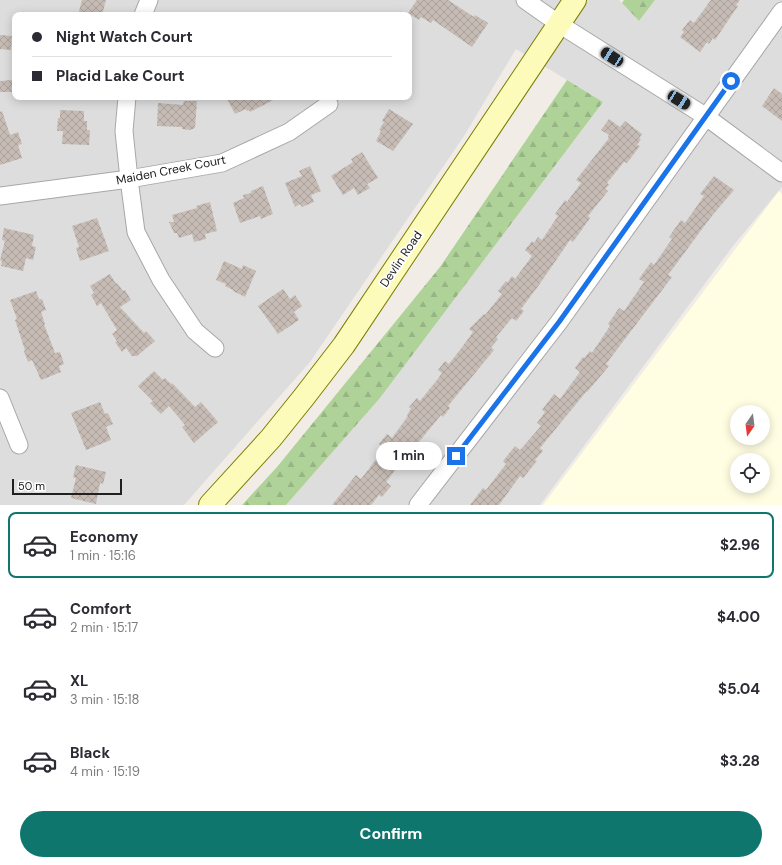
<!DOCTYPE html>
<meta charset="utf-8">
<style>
:root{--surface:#fff;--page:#f7f7f7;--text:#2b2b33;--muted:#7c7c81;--line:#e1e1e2;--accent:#0f766e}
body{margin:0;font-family:"DM Sans",sans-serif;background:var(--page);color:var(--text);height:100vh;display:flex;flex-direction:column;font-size:15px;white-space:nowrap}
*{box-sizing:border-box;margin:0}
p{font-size:13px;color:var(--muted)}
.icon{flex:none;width:22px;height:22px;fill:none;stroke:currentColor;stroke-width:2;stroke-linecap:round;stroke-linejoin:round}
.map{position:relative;height:505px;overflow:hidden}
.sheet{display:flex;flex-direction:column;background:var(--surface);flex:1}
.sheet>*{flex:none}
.guide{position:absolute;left:12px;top:12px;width:400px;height:88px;border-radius:8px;box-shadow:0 2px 10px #0003;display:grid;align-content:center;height:88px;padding:0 20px;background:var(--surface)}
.needle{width:26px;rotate:194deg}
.tools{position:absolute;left:730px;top:405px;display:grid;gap:8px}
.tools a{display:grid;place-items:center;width:40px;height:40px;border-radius:50%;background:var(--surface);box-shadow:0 2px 10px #0003;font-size:20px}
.scale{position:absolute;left:12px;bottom:10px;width:110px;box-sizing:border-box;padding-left:4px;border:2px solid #202020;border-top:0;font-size:11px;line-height:14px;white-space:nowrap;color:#202020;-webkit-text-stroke:3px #fff;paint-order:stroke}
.end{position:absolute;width:18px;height:18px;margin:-9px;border:5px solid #1a73e8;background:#fff;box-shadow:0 0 0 2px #fff}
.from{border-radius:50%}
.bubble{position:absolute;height:28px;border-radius:14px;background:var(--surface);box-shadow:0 2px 10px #0003;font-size:13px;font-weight:700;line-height:28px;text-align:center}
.car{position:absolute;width:12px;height:24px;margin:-12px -6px;border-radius:5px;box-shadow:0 0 3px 1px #0007;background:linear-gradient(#222 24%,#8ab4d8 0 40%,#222 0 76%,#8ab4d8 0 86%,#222 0)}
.guide b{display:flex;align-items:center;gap:14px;height:38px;font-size:15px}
.guide b+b{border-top:1px solid var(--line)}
.guide i{width:10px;height:10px;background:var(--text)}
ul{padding:7px 0 0;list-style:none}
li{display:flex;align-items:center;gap:12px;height:66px;margin:0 8px 6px;padding:0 12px;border:2px solid transparent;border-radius:8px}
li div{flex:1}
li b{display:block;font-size:15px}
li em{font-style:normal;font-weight:700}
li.on{border-color:var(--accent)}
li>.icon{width:36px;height:36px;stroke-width:1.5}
.primary-button{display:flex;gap:8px;margin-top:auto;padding:8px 20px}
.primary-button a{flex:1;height:46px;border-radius:24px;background:var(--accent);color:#fff;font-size:16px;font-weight:700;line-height:46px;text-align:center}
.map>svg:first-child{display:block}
.residential{fill:#dedddd;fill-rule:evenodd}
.education{fill:#fffde2;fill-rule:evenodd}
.forest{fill:url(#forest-firs)}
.building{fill:url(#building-cross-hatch)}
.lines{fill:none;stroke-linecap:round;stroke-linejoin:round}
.minor-casing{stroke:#a7a7a7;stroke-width:19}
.secondary-casing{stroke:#7b7f00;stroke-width:24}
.minor{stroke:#fff;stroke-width:17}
.secondary{stroke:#fdfbb9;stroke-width:22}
.route{stroke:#1a73e8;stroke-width:5}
.labels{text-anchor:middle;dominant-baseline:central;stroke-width:3.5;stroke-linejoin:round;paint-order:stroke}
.street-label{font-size:12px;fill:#202020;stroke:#fff}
</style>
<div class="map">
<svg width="782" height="505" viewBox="0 0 782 505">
<defs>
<pattern id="forest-firs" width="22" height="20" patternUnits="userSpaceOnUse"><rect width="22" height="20" fill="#afd299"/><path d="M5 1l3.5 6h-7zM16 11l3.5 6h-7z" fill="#96b484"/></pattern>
<pattern id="building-cross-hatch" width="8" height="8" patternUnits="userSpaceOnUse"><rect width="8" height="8" fill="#c6bcb5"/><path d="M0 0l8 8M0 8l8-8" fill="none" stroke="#aaa19b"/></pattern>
</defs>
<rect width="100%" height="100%" fill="#f1ede6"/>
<path class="residential" d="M0,0H619L639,21L655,0H782V187L733,246L540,505H286L380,398L603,102L516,49L464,136L310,362L184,505H0ZM15,15H409V97H15Z"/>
<path class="education" d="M779,191L782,194V505H543ZM737,412H763V438H737ZM737,460H763V486H737Z"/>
<path class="forest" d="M624,0H655L639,21L622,3Z
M567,80L603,102L380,398L286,505H242L277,467L440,267Z"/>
<path class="building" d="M82,0H106L102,15H78Z
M417,0H448L474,17L475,15L488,23L472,47L433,20L431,23L421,17L419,20L408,13Z
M711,0H740L736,5L738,6L715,40L713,38L709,44L707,42L700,52L680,37L684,32L682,30L690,20L694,23Z
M0,35L12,36L11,50L0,49Z
M12,80L13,92H0V81Z
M774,88L782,94V121L762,106Z
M226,97H279L250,112L249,110L247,111L246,109L235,114Z
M184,101H197L195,128L190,130L182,129V127L157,126L158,103L183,105Z
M389,109L413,124L393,151L376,141L381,131L379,130L384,122L382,121Z
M60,110L84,111V121H87V130H90L89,145L62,144L63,131H57L58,118H60Z
M2,111L10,135L18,132L22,144L18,145L22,158L0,165V112Z
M609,119L620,127L625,121L642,134L639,138L641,139L637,145L640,146L627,163L624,162L607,183L609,185L605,189L608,191L588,216L590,218L573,242L570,240L539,285L521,309L524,311L516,321L512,318L496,337L498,339L491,348L494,350L448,406L450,408L443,417L441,415L418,443L421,445L413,455L409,452L386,482L391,486L382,497L379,495L371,505H332L356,475L361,479L381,453L378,450L382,446L379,444L387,434L392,438L408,416L407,415L411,409L409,407L417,398L420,401L437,380L442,373L438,370L445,361L449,364L466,342L473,332L469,329L484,314L485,315L502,294L498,291L506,281L507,283L512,276L515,279L532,256L525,250L532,241L534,243L538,237L542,240L558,216L555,214L565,200L567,202L581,183L576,180L609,138L608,137L609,135L601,130Z
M362,152L378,178L367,184L370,188L358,195L354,188L343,195L331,176L353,162L351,159Z
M310,166L321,191L311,195L314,202L302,207L300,204L295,207L285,183L302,176L299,171Z
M714,176L734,190L711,217L668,275L672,277L606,364L609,366L587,392H586L540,448L543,451L535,460L537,461L523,478L520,476L499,505H470L483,488L486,490L506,464L503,461L515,446L520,450L541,426L537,423L545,412L542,410L554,394L560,399L580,372L575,368L583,357L584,358L590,351L592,353L610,326L608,324L619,308L624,311L644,282L639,279L651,262L654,265L672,239L669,237L681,220L685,223L704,196L700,194Z
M263,186L273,214L261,219L260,216L240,223L233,203L244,198L243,195L251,193V191Z
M210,202L217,231L205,234L206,239L194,242L192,234L179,238L177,233H174L169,222H174L172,215L197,208L196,206Z
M97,218L109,251L80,261L76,248L79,247L72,226Z
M4,228L34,235L32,246L36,247L33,260L26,258L23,271L1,266L2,261L0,260L5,241L2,240Z
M224,261L242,269L243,265L256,271L245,297L233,291V290L225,286L226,284L216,280Z
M110,274L116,284L117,283L123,291L125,290L131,300L120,307L144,333L146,331L155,341L137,356H132L126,348L122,352L115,342L117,341L112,334L117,330L101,303L97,306L91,295L94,293L90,286Z
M283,289L290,299L295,295L302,306L294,312L299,320L278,334L258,306Z
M36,291L39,299H42L46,310L41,312L45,324H44L55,353L60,352L64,364L59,366L61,372L41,380L32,360L28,362L24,351L25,350L15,320L17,319L10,300Z
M154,371L163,380L165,378L171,384L172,383L195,407L201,402L218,422L194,443L182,427L185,425L169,406L161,414L150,403L153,401L138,386Z
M100,402L105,414L108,413L113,424L106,427L111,440L86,450L71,413Z
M76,465L106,472L103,484L100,483L96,504L71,498L76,478L73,477Z"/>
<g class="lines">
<g class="minor-casing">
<path id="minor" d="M525,0L559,24L705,116L782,173
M143,15L149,0
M127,97L124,131L129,179L136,232L161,280L195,331L215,348
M0,196L129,179L222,163L289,132L329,104
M0,398L19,445
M418,505L559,322L782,11"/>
</g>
<g class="secondary-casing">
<path id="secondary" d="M210,505L271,438L304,397L344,345L575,0"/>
</g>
<use href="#minor" class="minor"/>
<use href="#secondary" class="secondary"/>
</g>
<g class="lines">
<path class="route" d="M456,456L559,322L731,81"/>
</g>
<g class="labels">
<g class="street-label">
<text transform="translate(171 170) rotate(-11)">Maiden Creek Court</text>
<text transform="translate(401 259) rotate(-56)">Devlin Road</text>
</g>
</g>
</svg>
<div class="tools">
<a><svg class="needle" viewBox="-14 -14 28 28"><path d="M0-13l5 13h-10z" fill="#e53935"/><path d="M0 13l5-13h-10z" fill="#7c7c81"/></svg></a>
<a><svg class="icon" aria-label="locate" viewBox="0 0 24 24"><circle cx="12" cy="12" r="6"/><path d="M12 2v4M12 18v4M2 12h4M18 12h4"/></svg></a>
</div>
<div class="scale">50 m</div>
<i class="end from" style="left:731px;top:81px"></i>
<i class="end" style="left:456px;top:456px"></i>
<div class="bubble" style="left:376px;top:442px;width:66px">1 min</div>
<i class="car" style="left:612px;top:57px;rotate:303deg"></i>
<i class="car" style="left:679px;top:100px;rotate:122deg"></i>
<div class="guide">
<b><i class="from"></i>Night Watch Court</b>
<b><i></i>Placid Lake Court</b>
</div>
</div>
<section class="sheet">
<ul>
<li class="on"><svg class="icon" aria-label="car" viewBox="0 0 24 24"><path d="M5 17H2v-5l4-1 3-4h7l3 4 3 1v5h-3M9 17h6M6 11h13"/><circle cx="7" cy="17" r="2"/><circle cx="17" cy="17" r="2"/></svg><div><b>Economy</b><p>1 min · 15:16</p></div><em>$2.96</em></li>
<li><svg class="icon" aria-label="car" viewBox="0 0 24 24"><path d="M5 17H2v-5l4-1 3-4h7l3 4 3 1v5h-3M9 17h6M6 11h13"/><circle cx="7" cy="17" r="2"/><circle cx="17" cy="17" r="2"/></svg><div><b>Comfort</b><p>2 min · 15:17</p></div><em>$4.00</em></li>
<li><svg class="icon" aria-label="car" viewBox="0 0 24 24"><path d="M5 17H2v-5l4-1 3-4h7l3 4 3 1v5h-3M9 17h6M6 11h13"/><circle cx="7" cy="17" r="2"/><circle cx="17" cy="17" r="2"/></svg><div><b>XL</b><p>3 min · 15:18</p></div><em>$5.04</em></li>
<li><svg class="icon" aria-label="car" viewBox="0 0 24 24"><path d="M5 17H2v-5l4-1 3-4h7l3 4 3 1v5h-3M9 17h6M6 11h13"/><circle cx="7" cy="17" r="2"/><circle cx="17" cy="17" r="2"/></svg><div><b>Black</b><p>4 min · 15:19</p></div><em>$3.28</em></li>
</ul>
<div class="primary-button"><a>Confirm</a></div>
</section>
